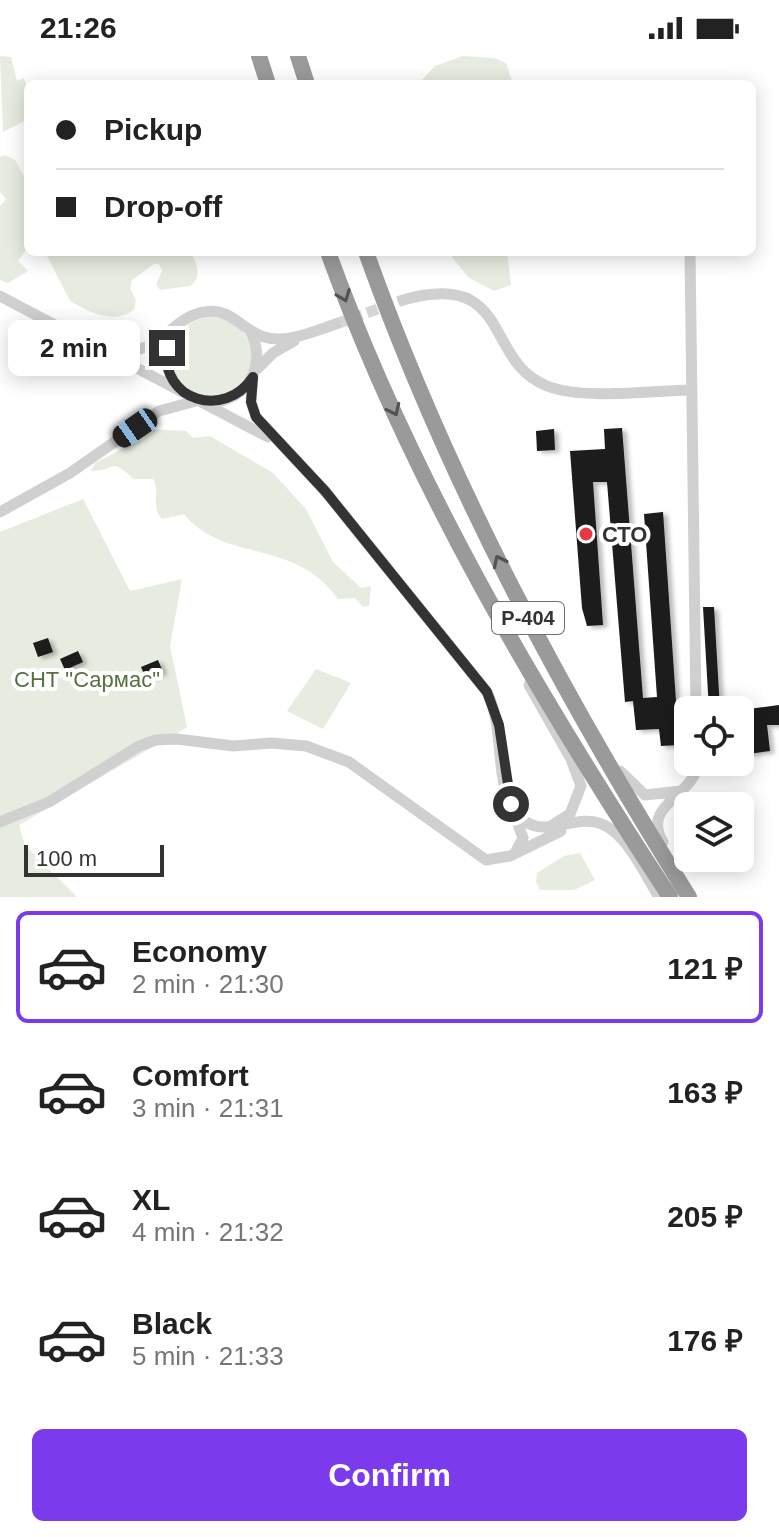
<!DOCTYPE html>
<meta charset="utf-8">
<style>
:root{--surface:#fff;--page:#f6f6f6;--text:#222;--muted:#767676;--line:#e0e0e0;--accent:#7c3aed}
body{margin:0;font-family:Helvetica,sans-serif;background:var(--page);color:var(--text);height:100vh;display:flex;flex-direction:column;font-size:30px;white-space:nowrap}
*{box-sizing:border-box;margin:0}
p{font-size:26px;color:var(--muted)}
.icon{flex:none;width:44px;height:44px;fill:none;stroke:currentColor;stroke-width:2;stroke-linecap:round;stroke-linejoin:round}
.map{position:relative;height:841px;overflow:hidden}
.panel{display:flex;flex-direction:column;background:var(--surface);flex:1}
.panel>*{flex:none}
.banner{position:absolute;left:24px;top:24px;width:732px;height:176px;border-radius:12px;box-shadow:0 4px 20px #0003;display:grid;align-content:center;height:176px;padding:0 32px;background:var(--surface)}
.fabs{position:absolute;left:674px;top:640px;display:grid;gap:16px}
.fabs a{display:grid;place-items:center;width:80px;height:80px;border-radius:12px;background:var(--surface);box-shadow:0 4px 20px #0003;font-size:40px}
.scale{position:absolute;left:24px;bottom:20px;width:140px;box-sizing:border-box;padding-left:8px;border:4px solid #333;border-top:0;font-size:22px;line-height:28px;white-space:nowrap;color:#333;-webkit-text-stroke:6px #fff;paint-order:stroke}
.end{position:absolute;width:36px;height:36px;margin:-18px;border:10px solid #333;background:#fff;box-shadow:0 0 0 4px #fff}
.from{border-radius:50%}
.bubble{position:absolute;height:56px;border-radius:12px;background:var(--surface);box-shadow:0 4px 20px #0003;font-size:26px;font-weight:600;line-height:56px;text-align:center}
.car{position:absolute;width:24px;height:48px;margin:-24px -12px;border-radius:10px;box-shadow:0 0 6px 2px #0007;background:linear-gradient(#222 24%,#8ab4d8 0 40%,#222 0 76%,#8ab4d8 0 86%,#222 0)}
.banner b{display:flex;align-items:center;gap:28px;height:76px;font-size:30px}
.banner b+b{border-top:2px solid var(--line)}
.banner i{width:20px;height:20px;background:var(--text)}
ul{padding:14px 0 0;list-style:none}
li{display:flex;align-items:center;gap:24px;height:112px;margin:0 16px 12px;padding:0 16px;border:4px solid transparent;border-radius:12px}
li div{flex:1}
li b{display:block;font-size:30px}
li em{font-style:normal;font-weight:600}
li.on{border-color:var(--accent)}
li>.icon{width:72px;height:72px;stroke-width:1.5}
.action{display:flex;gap:16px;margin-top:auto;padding:16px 32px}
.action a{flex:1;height:92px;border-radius:12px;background:var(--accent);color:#fff;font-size:32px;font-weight:600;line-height:92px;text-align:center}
.status{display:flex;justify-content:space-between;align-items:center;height:56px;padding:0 40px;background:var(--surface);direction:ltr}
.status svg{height:22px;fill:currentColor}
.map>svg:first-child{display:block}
.green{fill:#e6ecdf}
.building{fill:#1a1a1a;filter:url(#shadow)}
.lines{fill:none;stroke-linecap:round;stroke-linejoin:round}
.minor-tunnel{stroke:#d6d6d6;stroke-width:11;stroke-dasharray:11 5.5;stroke-linecap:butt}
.minor{stroke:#d0d0d0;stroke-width:11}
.highway{stroke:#9a9a9a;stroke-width:16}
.oneway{stroke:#525252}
.route{stroke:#333;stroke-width:10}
.poi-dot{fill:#e63946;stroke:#fff;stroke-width:3}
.labels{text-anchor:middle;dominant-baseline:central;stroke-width:8;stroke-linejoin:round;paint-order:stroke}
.shield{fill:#fff;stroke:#707070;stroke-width:2}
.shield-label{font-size:20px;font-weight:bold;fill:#333}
.poi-label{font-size:22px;font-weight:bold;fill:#333;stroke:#fff;text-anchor:start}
.park-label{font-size:22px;fill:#56703f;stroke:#fff}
</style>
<div class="status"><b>21:26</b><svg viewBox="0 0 49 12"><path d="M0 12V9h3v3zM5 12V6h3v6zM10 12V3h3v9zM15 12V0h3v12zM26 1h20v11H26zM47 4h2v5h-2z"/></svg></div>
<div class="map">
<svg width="779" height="841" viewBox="0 0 779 841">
<defs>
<filter id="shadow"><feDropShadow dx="4.5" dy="2.5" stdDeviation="2" flood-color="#0004"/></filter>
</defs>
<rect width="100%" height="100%" fill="#fff"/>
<path class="green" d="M0,0L11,1L17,25L24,22L28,35V63L3,76Z
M463,0L494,2L506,7L513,28H418L435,10Z
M5,99L15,104L24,120L28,191L18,205L28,215L8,227L0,224V150L6,143L0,136V101Z
M45,196H190C197,207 203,221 190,230L160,234L156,228L162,215L159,208H154L132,224L130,233L136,244L134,254C114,268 90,257 70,245Z
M448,196H507L511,229L494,235L468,221Z
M172 301a40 40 0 1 1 80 0a40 40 0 1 1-80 0Z
M147,373L186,375L193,382L210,380L273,417L306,453L333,506L361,532L371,530L369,550L363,551L355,542L338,543C293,481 225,508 184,458L162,463C150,450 161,435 153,423H134C108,400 117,415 91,415L95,407L144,382L142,377Z
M83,443L130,535L182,523L170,590L187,671L19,769L25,789L77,841H0V476Z
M316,613L351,627L323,673L287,655Z
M580,797L595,824L574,834H540L536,826L537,817L564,800Z"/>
<path class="building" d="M622,372L643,642L657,641L644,458L663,456L679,689L661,690L659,673L636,674L633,645L625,646L607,426H593L603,569L587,570L582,552L570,395L605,393L604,373Z
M554,373L555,394L537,395L536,375Z
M703,551H714L720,654H709Z
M48,582L53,596L38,601L33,587Z
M78,595L83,606L65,614L60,603Z
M158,604L163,616L146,623L141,611Z
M779,649V669H767L770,695L747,698L742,654Z"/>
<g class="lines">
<path class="minor-tunnel" d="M336,268L403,244"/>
<path class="minor" d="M690,196L696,654
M0,240L268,381
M403,244C513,213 483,305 547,330C583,344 650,335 689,334
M173,277C163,296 165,315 178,331
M111,291C159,306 166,263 204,256C232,251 241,274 264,281C287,288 314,275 336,268
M257,313L273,297L294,285
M253,321L251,346L256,361L325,435L487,636C505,671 494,724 514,754C540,791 573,754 604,769C628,780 645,819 659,841
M210,346C248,346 269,306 249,273
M0,456L70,417L159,355L196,345
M529,629L571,703L581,730L570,758L551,770
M620,715L645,739L681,735
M515,760L523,782L516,795
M0,766L49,746L139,690L156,684L177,683L233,690L272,687L306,690L349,706L486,804L510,800L561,775
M663,786C640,748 696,740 698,706"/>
<path class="highway" d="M259,0L268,28
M298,0L307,28
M328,196C411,425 537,638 670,841
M366,196C447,423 561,637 689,841"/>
</g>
<defs><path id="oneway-chevron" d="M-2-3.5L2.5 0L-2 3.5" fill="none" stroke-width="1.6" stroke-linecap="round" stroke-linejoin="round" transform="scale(2)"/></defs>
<g class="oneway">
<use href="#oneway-chevron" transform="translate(344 240) rotate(69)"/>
<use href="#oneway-chevron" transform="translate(394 354) rotate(65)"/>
<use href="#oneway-chevron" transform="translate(499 505) rotate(-116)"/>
</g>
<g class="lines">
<path class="route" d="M167,292C160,345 225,364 253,321L251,346L256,361L325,435L487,636L499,669L511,748"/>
</g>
<circle class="poi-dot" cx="586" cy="478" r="8"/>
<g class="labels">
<rect class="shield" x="492" y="546" width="72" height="32" rx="6"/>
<g class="shield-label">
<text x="528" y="562">Р-404</text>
</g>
<g class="poi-label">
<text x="602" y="478">СТО</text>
</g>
<g class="park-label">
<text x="87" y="623">СНТ "Сармас"</text>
</g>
</g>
</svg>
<div class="fabs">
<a><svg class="icon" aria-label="locate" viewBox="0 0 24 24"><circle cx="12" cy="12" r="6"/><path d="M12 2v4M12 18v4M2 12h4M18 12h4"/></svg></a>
<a><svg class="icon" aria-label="layers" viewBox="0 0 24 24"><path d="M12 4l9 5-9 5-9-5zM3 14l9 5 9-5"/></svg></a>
</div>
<div class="scale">100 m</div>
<i class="end from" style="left:511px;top:748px"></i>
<i class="end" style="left:167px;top:292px"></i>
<div class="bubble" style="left:8px;top:264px;width:132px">2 min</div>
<i class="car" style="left:135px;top:372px;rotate:235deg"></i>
<div class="banner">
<b><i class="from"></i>Pickup</b>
<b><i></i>Drop-off</b>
</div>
</div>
<section class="panel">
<ul>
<li class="on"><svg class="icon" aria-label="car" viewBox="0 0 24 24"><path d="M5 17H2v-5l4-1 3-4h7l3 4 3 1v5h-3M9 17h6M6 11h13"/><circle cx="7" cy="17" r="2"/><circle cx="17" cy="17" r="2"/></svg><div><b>Economy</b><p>2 min · 21:30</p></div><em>121 ₽</em></li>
<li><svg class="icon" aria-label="car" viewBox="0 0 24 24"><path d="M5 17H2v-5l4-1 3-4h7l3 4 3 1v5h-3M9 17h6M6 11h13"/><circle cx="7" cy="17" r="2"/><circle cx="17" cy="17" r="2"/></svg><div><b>Comfort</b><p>3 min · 21:31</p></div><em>163 ₽</em></li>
<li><svg class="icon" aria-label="car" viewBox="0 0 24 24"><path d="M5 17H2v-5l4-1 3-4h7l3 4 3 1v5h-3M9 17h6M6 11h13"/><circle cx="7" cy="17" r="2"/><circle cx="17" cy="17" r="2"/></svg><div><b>XL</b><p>4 min · 21:32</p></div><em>205 ₽</em></li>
<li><svg class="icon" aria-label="car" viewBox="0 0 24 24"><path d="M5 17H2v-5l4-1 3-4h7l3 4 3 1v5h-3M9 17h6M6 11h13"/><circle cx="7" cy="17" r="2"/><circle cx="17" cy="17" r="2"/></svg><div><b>Black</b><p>5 min · 21:33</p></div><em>176 ₽</em></li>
</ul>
<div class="action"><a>Confirm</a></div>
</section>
